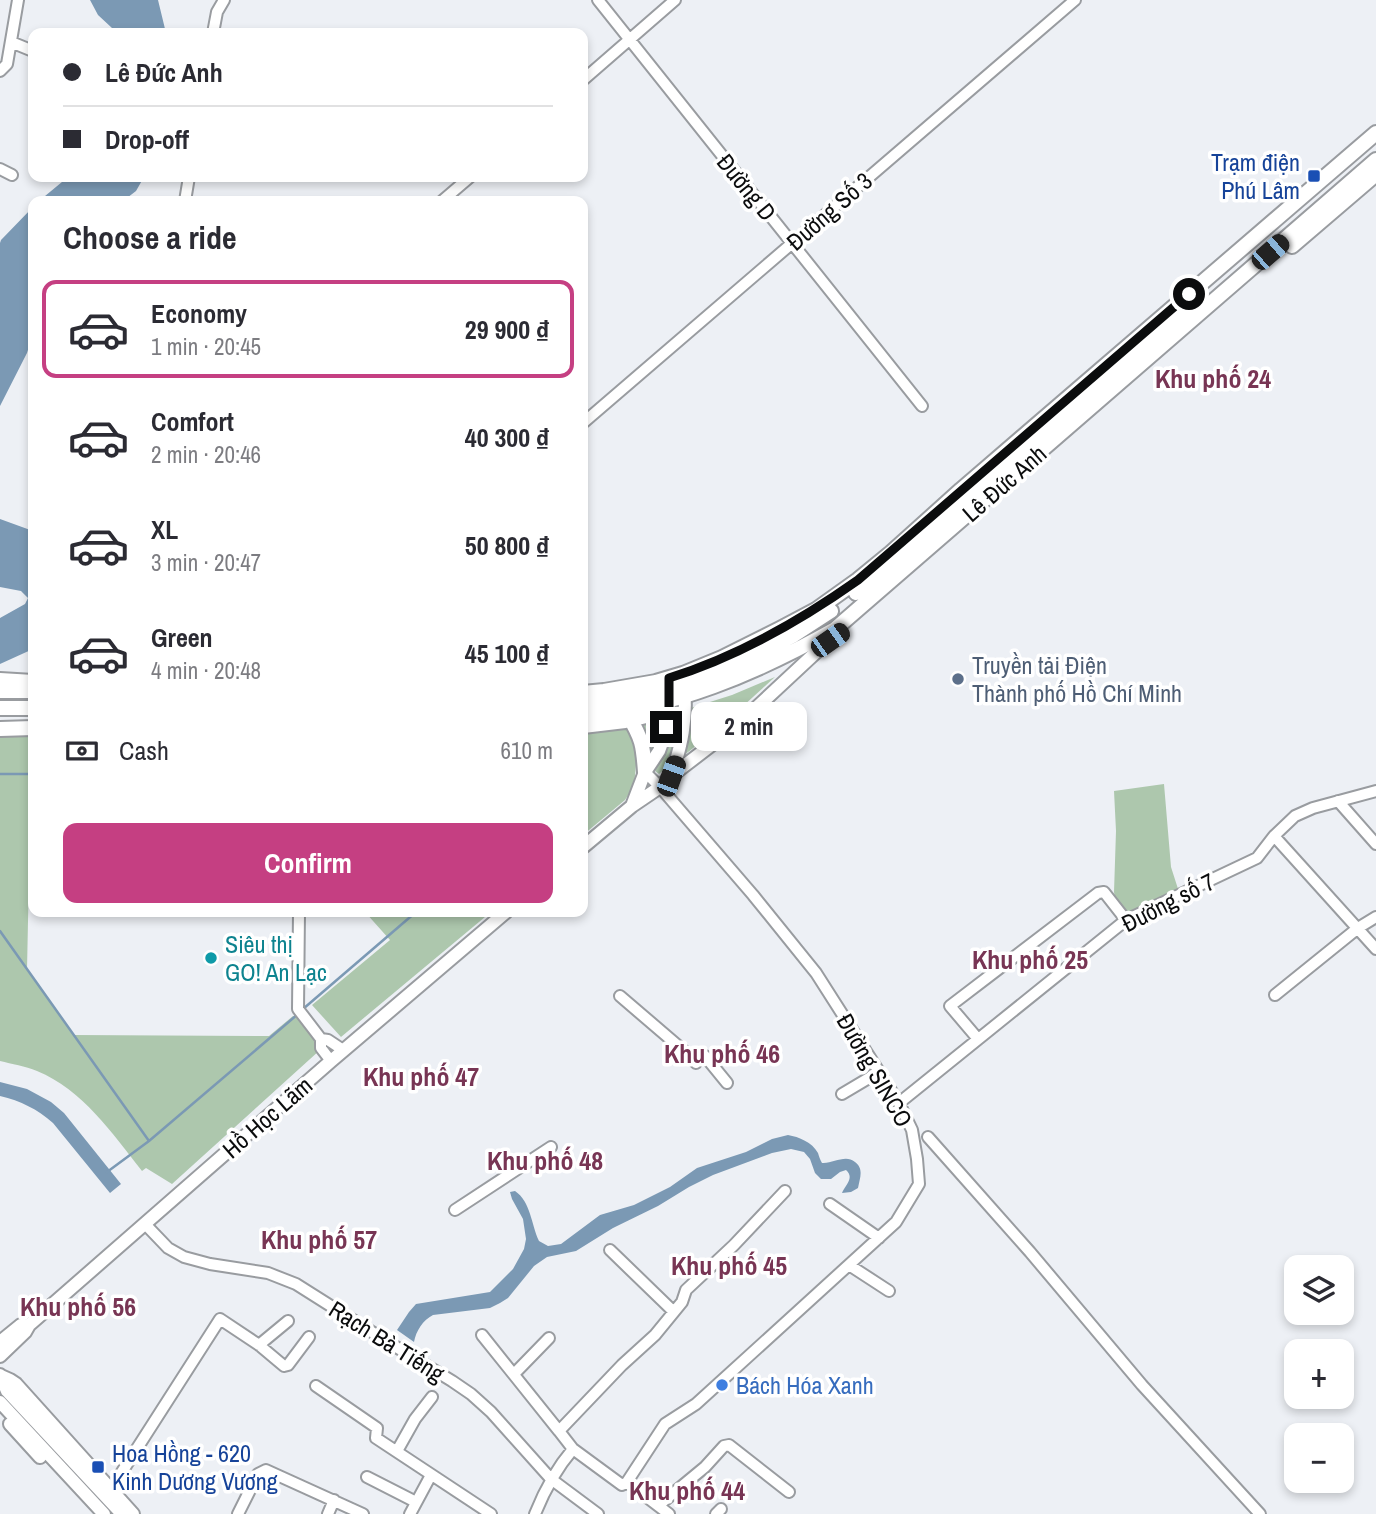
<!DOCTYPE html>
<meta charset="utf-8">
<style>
:root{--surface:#fff;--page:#f7f7f7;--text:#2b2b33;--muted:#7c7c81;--line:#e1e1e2;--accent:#c53f82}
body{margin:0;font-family:"Archivo Narrow",sans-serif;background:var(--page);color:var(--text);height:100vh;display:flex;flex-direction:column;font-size:26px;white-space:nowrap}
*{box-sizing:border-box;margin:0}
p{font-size:23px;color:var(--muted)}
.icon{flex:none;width:38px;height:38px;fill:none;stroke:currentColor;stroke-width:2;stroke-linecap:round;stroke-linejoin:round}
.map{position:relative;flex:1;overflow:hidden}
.panel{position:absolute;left:28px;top:196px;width:560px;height:721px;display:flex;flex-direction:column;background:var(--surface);border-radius:14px;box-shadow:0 4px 10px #0003}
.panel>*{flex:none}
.top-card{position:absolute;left:28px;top:28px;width:560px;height:154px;border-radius:14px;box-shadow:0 4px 10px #0003;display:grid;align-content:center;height:154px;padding:0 35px;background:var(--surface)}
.controls{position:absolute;left:1284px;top:1255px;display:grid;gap:14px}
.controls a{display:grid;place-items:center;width:70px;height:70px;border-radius:14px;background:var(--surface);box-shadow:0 4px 10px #0003;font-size:35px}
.end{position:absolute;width:32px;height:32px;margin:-16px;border:9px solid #0b0c0d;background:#fff;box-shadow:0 0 0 4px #fff}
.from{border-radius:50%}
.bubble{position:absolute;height:49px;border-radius:14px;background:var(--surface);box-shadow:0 4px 10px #0003;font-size:23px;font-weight:700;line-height:49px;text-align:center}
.car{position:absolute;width:21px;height:42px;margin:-21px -10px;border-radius:9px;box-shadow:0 0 5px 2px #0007;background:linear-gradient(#222 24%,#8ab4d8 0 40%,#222 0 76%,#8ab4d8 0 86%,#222 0)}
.top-card b{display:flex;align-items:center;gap:24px;height:66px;font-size:26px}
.top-card b+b{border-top:2px solid var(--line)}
.top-card i{width:18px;height:18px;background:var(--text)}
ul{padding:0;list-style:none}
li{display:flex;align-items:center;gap:21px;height:98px;margin:0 14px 10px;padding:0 21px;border:4px solid transparent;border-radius:14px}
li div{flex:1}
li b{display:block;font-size:26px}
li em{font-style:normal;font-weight:700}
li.selected{border-color:var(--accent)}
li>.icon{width:63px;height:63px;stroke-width:1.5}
h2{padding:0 35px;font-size:32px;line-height:84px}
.pay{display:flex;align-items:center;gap:18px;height:77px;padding:0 35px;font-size:26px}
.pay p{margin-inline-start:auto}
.action{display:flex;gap:14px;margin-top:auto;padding:14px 35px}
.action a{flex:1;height:80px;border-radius:14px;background:var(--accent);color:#fff;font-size:28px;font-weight:700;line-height:80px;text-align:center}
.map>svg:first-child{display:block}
.green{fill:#adc7ad}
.water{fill:#7b99b4}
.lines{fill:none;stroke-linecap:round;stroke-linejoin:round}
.stream{stroke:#7b99b4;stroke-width:2.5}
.minor-casing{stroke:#999ca0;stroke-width:14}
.major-casing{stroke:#999ca0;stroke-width:16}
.highway-casing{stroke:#999ca0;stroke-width:18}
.minor{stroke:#fff;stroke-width:10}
.major{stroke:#fff;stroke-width:12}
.highway{stroke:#fff;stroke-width:14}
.route{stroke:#0b0c0d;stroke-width:9}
.transit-dot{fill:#1a4fb4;stroke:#fff;stroke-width:2.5}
.service-dot{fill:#5c6f8a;stroke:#fff;stroke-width:2.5}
.culture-dot{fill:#0f9aa8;stroke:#fff;stroke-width:2.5}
.shop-dot{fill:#3f7fe0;stroke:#fff;stroke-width:2.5}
.labels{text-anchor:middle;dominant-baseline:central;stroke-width:7;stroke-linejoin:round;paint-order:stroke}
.transit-label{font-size:24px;fill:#164399;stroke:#fff;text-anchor:end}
.street-label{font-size:24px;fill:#0b0c0d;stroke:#fff}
.service-label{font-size:24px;fill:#4e5e75;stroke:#fff;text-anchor:start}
.culture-label{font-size:24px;fill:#0d838f;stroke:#fff;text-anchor:start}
.shop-label{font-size:24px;fill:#366cbe;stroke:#fff;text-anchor:start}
.neighbourhood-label{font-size:26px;font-weight:bold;fill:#783554;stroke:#fff}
</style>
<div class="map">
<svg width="1376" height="1514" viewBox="0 0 1376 1514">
<rect width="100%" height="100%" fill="#edf0f5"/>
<path class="green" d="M775,677L720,727L683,756L691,708L732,695Z
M680,714L672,762L659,774L655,771L662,758L674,716Z
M660,717C661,735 658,741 648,756L642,723Z
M628,728L634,735L637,755L634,786L625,800L583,835V733Z
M33,731V775H31L27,970L74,1035L269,1036L293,1016L302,1017L320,1040V1050L172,1184L146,1168L142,1171C112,1133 83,1090 37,1071C25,1066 12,1064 0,1061V732Z
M1164,784L1171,867L1179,892L1132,914C1122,912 1115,902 1114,892L1116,831L1114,791Z
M365,912H491L341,1037L312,1005L390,940Z"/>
<path class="water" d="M90,0H158L166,33H115L112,28L98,15Z
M68,177H144L136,191L123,201H39Z
M33,207V334L27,353L0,406V243L1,240Z
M0,519L33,531V649L0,664V618L25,604L28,598L21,591L0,587Z
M0,1082L27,1089L51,1102L64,1113L121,1184L110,1193L53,1123C37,1109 21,1101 0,1096Z
M788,1135C799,1137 812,1142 818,1153C819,1156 820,1160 822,1163C833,1164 845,1154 855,1162C864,1169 860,1177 858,1188L851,1192L842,1193C845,1185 855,1178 846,1170L840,1172L831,1179H821L815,1173L810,1159L804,1152L791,1149L772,1153L713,1175L689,1187L658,1206L613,1228L576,1251L547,1257L534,1266L508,1298L500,1303L490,1308L433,1315C423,1320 416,1331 414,1342L397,1330L409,1312L416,1304L490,1292L513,1269L524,1249L526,1239L523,1219L512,1199L510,1192L515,1191C531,1202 531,1224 539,1241L548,1246L561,1244L600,1215L634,1205L670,1187L697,1168L746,1152L772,1139Z"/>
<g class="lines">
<path class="stream" d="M0,774H33
M0,931L149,1141
M303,1009L416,912
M107,1172L149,1141L298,1014"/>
<g class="minor-casing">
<path id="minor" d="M598,0L922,406
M213,33L217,12L224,0
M11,42L33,51
M0,71L7,64L18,0
M583,80L675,0
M0,169L12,175
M185,201L189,177
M442,201L470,177
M583,423L1075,0
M1338,801L1376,844
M1274,836L1376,949
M299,912L298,1009L321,1039V1048L331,1061
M1275,995L1358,928L1376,917
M620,996L690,1056L696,1063
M321,1039L328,1040L343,1050
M978,1039L950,1006L1098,893L1104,892L1126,920
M705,1056L727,1083
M842,1094L879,1072
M899,1103L1126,920L1257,858L1274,836L1295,816L1313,808L1376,791
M928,1137L1030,1252L1142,1385L1260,1514
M830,1204L879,1238
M455,1210L551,1147
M145,1224L168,1248L184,1257L210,1264L268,1273L296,1284L383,1339L452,1381L471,1394L491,1412L551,1479L598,1514
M610,1250L674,1312
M849,1265L889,1291
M482,1335L559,1431
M259,1345L288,1321
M514,1374L549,1338
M316,1386L377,1428L376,1438L491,1514
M397,1451L415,1419L432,1397
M367,1477L416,1502
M627,1482L665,1424L696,1404L896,1222L919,1184L917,1159L912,1130L899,1103L816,973L753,895L660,787L645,772
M627,1482L622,1485L573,1449L559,1431L622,1365L655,1335L682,1302L686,1290L734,1245L785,1191
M627,1482L669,1514
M111,1489L220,1319L259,1345L284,1366L288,1365L309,1337
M659,1505L705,1467L724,1446L729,1445L789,1492
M238,1514L258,1474L266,1470L363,1514
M328,1514L334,1500
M410,1514L431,1475
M535,1514C545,1489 556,1469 573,1449
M716,1514L721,1509"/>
</g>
<g class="major-casing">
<path id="major" d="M671,775C682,745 687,720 684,687
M632,806L645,772L659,751L663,740L666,727L669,703
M583,847L632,806L660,787L671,776L740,723L827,642
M0,1342L21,1325H25
M0,1356L25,1332L29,1325L331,1061L506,912
M0,1375L7,1391L122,1514
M1,1376L10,1380L16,1384L133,1514
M0,1402L104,1514
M10,1424L40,1457"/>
</g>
<g class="highway-casing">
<path id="highway" d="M1292,246L1376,174
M856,593L891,567L1192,307
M0,680L33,682
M0,691H33
M583,693L604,691L656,682L683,674L722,658L780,629L816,610L858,580L891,553L961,490L1376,133
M583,705L657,691L705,678L775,645L794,635L831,611
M0,708H33
M628,715C642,739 643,744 645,772
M583,717C675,707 755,674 835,629L1376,160
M583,726L625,721L663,712
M0,729L33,728"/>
</g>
<use href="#minor" class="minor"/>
<use href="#major" class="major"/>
<use href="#highway" class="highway"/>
</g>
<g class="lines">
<path class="route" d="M666,727L669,710V678C737,657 800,621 858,580L1189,294"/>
</g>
<g class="transit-dot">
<rect x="1307" y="169" width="14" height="14" rx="3.5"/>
<rect x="91" y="1460" width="14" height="14" rx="3.5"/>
</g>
<circle class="service-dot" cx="958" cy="679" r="7"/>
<circle class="culture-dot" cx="211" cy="958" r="7"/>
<circle class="shop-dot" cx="722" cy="1385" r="7"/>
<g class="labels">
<g class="transit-label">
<text x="1300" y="162">Trạm điện<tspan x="1300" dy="28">Phú Lâm</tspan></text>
<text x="112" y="1453" text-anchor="start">Hoa Hồng - 620<tspan x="112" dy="28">Kinh Dương Vương</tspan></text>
</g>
<g class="street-label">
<text transform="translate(747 187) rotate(51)">Đường D</text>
<text transform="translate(829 211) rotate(-41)">Đường Số 3</text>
<text transform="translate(1004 483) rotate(-41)">Lê Đức Anh</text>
<text transform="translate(1168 902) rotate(-27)">Đường số 7</text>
<text transform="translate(875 1070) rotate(60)">Đường SINCO</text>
<text transform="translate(267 1117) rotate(-41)">Hồ Học Lãm</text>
<text transform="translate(387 1341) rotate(32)">Rạch Bà Tiếng</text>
</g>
<g class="service-label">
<text x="972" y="665">Truyền tải Điện<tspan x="972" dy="28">Thành phố Hồ Chí Minh</tspan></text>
</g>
<g class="culture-label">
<text x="225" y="944">Siêu thị<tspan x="225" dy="28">GO! An Lạc</tspan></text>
</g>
<g class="shop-label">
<text x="736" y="1385">Bách Hóa Xanh</text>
</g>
<g class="neighbourhood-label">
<text x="1213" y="378">Khu phố 24</text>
<text x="1030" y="959">Khu phố 25</text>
<text x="722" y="1053">Khu phố 46</text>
<text x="421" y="1076">Khu phố 47</text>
<text x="545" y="1160">Khu phố 48</text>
<text x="319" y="1239">Khu phố 57</text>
<text x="729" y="1265">Khu phố 45</text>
<text x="78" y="1306">Khu phố 56</text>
<text x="687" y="1490">Khu phố 44</text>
</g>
</g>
</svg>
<div class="controls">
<a><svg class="icon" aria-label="layers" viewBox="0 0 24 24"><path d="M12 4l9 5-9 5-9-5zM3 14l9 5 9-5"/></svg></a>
<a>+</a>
<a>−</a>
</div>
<i class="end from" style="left:1189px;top:294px"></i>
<i class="end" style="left:666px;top:727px"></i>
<div class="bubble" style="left:691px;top:702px;width:116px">2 min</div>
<i class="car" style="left:1270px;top:252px;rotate:49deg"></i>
<i class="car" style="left:830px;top:640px;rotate:55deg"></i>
<i class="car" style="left:671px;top:776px;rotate:20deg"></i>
<div class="top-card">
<b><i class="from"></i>Lê Đức Anh</b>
<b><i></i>Drop-off</b>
</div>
<section class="panel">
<h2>Choose a ride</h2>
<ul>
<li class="selected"><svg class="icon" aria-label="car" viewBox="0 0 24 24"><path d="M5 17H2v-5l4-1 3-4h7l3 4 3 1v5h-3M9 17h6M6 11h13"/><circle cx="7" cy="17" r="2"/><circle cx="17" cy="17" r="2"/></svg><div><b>Economy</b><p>1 min · 20:45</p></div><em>29 900 ₫</em></li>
<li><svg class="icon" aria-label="car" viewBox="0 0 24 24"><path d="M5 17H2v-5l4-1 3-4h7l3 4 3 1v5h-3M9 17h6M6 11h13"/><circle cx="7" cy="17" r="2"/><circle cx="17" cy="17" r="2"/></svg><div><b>Comfort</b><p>2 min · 20:46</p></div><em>40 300 ₫</em></li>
<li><svg class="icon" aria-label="car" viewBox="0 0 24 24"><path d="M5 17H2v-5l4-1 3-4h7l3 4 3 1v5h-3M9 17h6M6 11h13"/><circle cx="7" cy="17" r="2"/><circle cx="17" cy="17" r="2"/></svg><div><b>XL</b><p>3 min · 20:47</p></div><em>50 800 ₫</em></li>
<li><svg class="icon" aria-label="car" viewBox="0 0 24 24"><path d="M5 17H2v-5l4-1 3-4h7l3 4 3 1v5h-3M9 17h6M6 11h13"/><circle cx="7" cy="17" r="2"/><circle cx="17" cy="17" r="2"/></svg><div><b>Green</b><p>4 min · 20:48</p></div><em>45 100 ₫</em></li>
</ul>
<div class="pay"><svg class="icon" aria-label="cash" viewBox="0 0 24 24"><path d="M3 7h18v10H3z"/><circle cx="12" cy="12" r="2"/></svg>Cash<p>610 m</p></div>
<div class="action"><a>Confirm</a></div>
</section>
</div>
